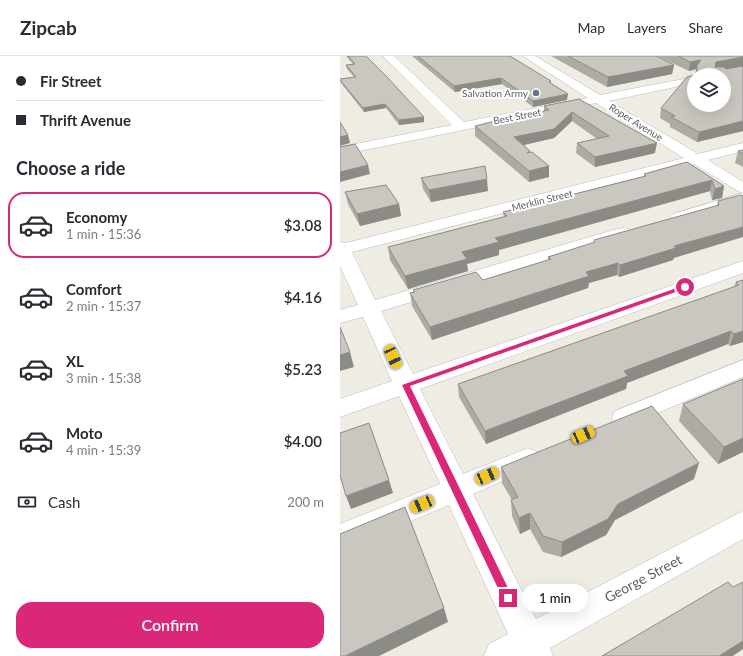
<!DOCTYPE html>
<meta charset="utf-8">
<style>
:root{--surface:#fff;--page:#f7f7f7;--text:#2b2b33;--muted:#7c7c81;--line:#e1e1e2;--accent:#db2777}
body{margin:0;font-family:Lato,sans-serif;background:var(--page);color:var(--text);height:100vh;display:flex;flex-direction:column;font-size:15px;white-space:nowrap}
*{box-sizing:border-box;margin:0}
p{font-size:13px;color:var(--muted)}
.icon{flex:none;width:22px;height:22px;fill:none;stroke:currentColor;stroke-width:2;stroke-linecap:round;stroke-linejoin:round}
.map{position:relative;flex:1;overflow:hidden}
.details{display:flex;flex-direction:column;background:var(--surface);width:340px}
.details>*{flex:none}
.top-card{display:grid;align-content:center;height:88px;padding:0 16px;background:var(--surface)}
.controls{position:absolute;left:347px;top:12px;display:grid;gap:8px}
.controls a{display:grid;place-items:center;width:44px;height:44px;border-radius:50%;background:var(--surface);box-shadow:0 4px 16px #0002;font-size:20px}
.end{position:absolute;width:18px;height:18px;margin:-9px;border:5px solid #db2777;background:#fff;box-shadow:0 0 0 2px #fff}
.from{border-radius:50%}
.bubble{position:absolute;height:28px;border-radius:14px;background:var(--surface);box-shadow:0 4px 16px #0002;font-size:13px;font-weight:600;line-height:28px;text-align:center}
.car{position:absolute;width:12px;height:24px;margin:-12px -6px;border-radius:5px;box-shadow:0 0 3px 1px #0007;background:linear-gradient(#f5c518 24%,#345 0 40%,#f5c518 0 76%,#345 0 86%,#f5c518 0)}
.top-card b{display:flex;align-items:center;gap:14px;height:38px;font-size:15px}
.top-card b+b{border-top:1px solid var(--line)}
.top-card i{width:10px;height:10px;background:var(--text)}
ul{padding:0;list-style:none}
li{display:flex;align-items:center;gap:12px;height:66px;margin:0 8px 6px;padding:0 8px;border:2px solid transparent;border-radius:16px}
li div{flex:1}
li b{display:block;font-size:15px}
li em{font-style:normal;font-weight:600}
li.active{border-color:var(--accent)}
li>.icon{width:36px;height:36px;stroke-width:1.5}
h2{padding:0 16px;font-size:18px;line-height:48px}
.pay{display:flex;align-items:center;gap:10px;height:44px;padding:0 16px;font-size:15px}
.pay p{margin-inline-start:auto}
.primary-button{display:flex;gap:8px;margin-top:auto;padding:8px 16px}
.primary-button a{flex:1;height:46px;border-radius:16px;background:var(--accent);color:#fff;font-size:16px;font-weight:600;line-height:46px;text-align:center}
header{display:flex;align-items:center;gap:24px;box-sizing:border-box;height:56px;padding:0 20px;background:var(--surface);border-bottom:1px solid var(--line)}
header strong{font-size:19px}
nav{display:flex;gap:22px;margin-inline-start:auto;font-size:14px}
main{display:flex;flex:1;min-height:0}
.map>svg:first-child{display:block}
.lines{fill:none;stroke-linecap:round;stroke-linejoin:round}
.minor-casing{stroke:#b8bbc0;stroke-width:1}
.minor{fill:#fff;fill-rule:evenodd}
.wall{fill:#aeaba5}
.shaded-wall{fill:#8d8b86}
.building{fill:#cac7c0;stroke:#8d8b86}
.route{fill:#db2777}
.worship-dot{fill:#6b7280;stroke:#fff;stroke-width:1.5}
.labels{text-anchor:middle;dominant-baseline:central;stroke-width:4;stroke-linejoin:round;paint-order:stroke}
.far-worship-label{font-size:10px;fill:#5b616d;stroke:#fff;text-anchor:end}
.far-street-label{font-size:10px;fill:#5b5f65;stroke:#fff}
.near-street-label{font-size:14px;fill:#5b5f65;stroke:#fff}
</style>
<header>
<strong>Zipcab</strong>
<nav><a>Map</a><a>Layers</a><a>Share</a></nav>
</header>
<main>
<section class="details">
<div class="top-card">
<b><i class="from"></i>Fir Street</b>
<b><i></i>Thrift Avenue</b>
</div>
<h2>Choose a ride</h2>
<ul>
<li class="active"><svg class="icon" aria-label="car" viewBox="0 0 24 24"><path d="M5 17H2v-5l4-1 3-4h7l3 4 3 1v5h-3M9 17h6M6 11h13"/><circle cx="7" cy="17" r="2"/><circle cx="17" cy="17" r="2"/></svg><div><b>Economy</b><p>1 min · 15:36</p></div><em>$3.08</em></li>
<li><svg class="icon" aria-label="car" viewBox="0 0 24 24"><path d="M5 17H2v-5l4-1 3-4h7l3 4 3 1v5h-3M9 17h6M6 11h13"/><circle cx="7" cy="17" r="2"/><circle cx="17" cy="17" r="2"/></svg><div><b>Comfort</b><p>2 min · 15:37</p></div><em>$4.16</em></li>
<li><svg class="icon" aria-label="car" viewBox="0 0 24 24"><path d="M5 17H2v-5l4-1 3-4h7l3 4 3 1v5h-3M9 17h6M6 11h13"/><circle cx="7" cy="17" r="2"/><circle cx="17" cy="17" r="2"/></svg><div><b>XL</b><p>3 min · 15:38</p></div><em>$5.23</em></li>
<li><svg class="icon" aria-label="car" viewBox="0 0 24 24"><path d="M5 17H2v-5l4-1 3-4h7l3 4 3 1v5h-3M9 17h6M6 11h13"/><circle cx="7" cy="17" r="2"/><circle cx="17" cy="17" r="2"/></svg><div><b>Moto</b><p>4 min · 15:39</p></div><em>$4.00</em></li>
</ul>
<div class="pay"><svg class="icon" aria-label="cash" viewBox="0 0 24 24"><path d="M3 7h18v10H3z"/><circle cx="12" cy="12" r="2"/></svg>Cash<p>200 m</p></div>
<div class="primary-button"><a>Confirm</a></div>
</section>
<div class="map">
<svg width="403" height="600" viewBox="0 0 403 600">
<rect width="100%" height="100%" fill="#efede3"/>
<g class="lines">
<g class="minor-casing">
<path id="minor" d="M43,0H54L124,66L248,42L183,0H195L260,39L354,21V27L269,45L358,98L403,87V95L368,104L403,126V137L398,135L354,108L12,196L35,244L277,173L283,172L289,173L292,177L289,181L41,255L73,318L403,205V217L80,333L123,418L188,392L197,396L201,403L197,410L133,438L196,563L403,455V483L210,592L213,600H144L149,588L168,578L109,449L0,495V468L100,428L59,340L0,361V343L52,325L23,261L0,267V254L18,249L0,210V186L6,187L344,102L256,47L0,99V91L112,69Z
M403,137V147L339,166L333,164L331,161L333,158Z
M403,304V321L284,371L275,369L272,362L275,355Z"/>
</g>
<use href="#minor" class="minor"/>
</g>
<path class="wall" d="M6,0H26L84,66L59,69L46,52L24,56L1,27L0,23L14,21L7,13L6,9L13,8Z
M72,0H170L211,27L227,44L193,51L162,28L115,36Z
M211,0H316L334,9L332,18L267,31Z
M317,0H403V75L357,86L330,71V68L320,62L321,52L355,19L356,13L349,15Z
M239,43L315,97L255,111L236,97L237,87L257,83L232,65L214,82L184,89L190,95V97L209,110V121L189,126L135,80V70L158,68L204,55V50Z
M403,94V111L395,107L398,95Z
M347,106L384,130L382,142L372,144L370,135L159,194V199L127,208L128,215L68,233L50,204L48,191L164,161L163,156L304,120V118Z
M81,122L148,135L91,146L83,133Z
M5,136L59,148L61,160L20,170L8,148Z
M401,139L334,202L333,204L279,221L277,219L249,227L248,232L92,284L72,250L70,237L74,236L73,234L143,224L208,204V201L254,187V184L377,150L378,145Z
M403,224V286L390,290L388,288L287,327L286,333L146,388L119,341L118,328L394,231L396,226Z
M403,323V396L378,408L339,365L343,348Z
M161,411L354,423L275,464L266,479L221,501L203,496L190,473L180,478L172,460L171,444H172L162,427Z"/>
<path class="shaded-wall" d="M403,1V10L375,16V11L376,6Z
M361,4L357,9L356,13L349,15L350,6Z
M334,9L332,18L267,31L268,21Z
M161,22L162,28L115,36L114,30Z
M228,38L227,44L193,51V45Z
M45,48L46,52L24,56L23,52Z
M232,56V65L214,82L175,91L174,81Z
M84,61V66L59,69V64Z
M403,65V75L357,86L359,76Z
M8,79L10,87L0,90V81Z
M317,87L315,97L255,111V101Z
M28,109L30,118L0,126V116Z
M209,110V121L189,126V115Z
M147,123L148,135L91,146L89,134Z
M372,124L370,135L159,194V199L127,208L128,215L68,233L65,220L155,182Z
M384,130L382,142L372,144L375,133Z
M59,148L61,160L20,170L17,158Z
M403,171V181L334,202L333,204L279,221L280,209L334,190Z
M278,207L277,219L249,227L248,232L92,284L90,271L246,216Z
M391,275L388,288L287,327L286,333L146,388L145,375L284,315Z
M403,275V286L390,290L394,278Z
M10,296L14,311L0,315V299Z
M403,382V396L378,408L384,391Z
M359,407L354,423L275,464L266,479L221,501L222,486L278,448Z
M49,424L53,437L11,453L6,440Z
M190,457V473L180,478L179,462Z
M104,552L108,566L39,600H5Z
M403,585V593L393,600H379Z"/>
<path class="building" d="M8,0H26L47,21L84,61L59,64L45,48L23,52L0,24V23L16,21L6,9L15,8Z
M78,0H170L211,25L209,26L228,38L193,45L161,22L114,30Z
M228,0H316L334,9L268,21Z
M338,0H403V1L376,6L375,11H384L386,13L403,10V65L359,76L331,61L335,60L321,52L347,21L354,19V49H384V19H354L357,18V9L361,4L350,6Z
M239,43L317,87L255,101L237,87L269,80L232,56L214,73L174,81L190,95L187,97L192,96L209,110L189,115L135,70L155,65L158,68L164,63L209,54L204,50Z
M0,66L8,79L0,81Z
M15,88L28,109L0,116V91Z
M403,94V98L398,95Z
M347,106L384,130L375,133L372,124L155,182L159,186L122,196L127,203L65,220L48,191L167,160L163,156L306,120L304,118Z
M145,110L147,123L89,134L81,122Z
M46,129L59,148L17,158L5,136Z
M401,139L403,140V171L334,190L336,192L280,209L278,207L246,216L249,220L90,271L70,237L75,236L73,234L136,216L143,224L211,203L208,201L255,186L254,184L379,149L378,145Z
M403,224V275L394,278L391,275L284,315L288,320L145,375L118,328L399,229L396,226Z
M0,271L10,296L0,299Z
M403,323V382L384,391L343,348Z
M312,350L359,407L278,448L268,463L222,486L203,480L190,457L179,462L171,444L178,441L161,411Z
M29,367L49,424L6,440L0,419V377Z
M65,451L104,552L5,600H0V478Z
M388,526L393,531L403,526V585L379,600H262Z"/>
<path class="route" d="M345,229L347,232L70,330L171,538V545H164L62,329Z"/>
<circle class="worship-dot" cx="196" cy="37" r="4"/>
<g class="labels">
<g class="far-worship-label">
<text x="188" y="37">Salvation Army</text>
</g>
<g class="far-street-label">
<text transform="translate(177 60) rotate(-11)">Best Street</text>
<text transform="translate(296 66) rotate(32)">Roper Avenue</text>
<text transform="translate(202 144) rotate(-14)">Merklin Street</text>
</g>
<g class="near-street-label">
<text transform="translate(303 522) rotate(-28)">George Street</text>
</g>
</g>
</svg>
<div class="controls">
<a><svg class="icon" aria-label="layers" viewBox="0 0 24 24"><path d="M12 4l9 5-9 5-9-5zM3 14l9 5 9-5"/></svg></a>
</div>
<i class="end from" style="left:345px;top:231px"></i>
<i class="end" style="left:168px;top:542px"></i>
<div class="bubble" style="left:182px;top:528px;width:66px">1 min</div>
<i class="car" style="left:53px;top:301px;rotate:155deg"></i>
<i class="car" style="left:243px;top:379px;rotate:67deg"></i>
<i class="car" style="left:147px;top:420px;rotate:67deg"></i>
<i class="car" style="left:82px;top:448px;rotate:247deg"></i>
</div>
</main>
